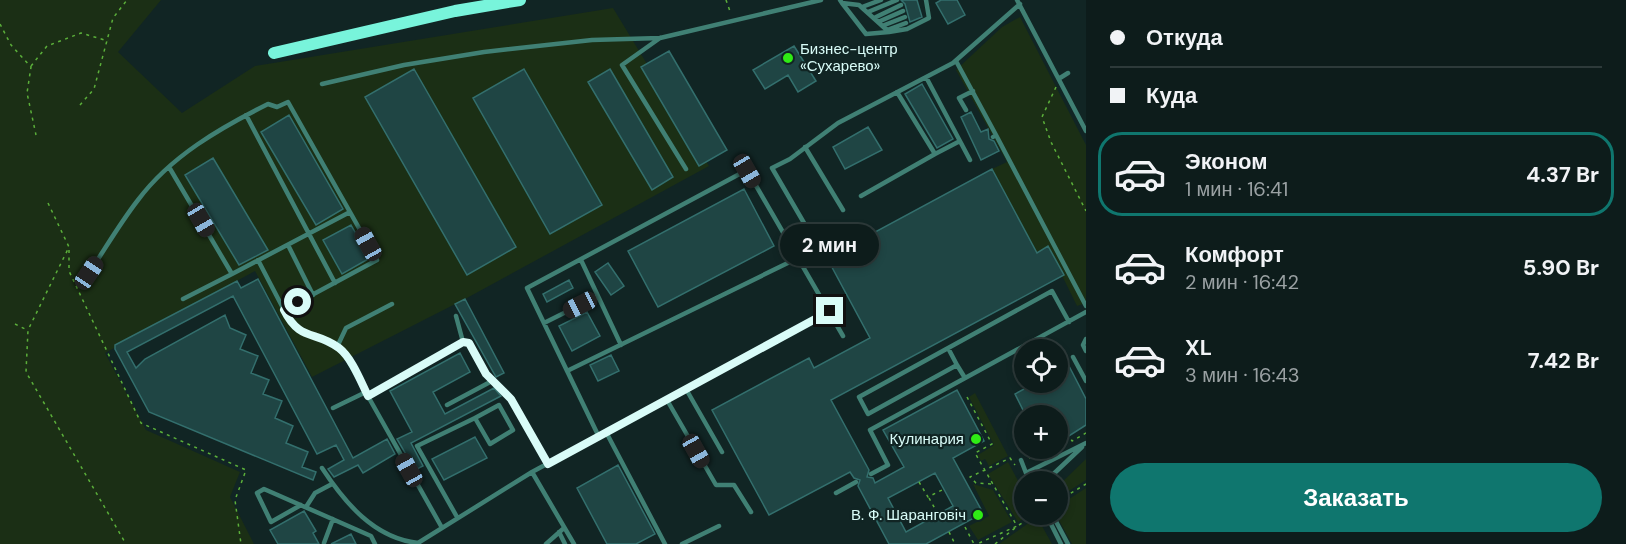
<!DOCTYPE html>
<html lang="ru">
<meta charset="utf-8">
<style>
:root{--surface:#0d1c1b;--page:#1b2928;--text:#f1f3f6;--muted:#9aa1a3;--line:#2d3a3a;--accent:#0f766e}
body{margin:0;font-family:"DM Sans",sans-serif;background:var(--page);color:var(--text);height:100vh;display:flex;flex-direction:column;font-size:22px;white-space:nowrap}
*{box-sizing:border-box;margin:0}
p{font-size:20px;color:var(--muted)}
.icon{flex:none;width:33px;height:33px;fill:none;stroke:currentColor;stroke-width:2;stroke-linecap:round;stroke-linejoin:round}
.map{position:relative;flex:1;overflow:hidden}
.side{display:flex;flex-direction:column;background:var(--surface);width:540px}
.side>*{flex:none}
.banner{display:grid;align-content:center;height:132px;padding:0 24px;background:var(--surface)}
.controls{position:absolute;left:1014px;top:339px;display:grid;gap:12px}
.controls a{display:grid;place-items:center;width:54px;height:54px;border-radius:50%;background:var(--surface);box-shadow:0 3px 9px #0003,0 0 0 2px var(--line);font-size:30px}
.end{position:absolute;width:27px;height:27px;margin:-14px;border:8px solid #d9fcf8;background:#111;box-shadow:0 0 0 3px #111}
.from{border-radius:50%}
.bubble{position:absolute;height:42px;border-radius:21px;background:var(--surface);box-shadow:0 3px 9px #0003,0 0 0 2px var(--line);font-size:20px;font-weight:700;line-height:42px;text-align:center}
.car{position:absolute;width:18px;height:36px;margin:-18px -9px;border-radius:8px;box-shadow:0 0 4px 2px #0007;background:linear-gradient(#222 24%,#8ab4d8 0 40%,#222 0 76%,#8ab4d8 0 86%,#222 0)}
.banner b{display:flex;align-items:center;gap:21px;height:57px;font-size:22px}
.banner b+b{border-top:2px solid var(--line)}
.banner i{width:15px;height:15px;background:var(--text)}
ul{padding:0;list-style:none}
li{display:flex;align-items:center;gap:18px;height:84px;margin:0 12px 9px;padding:0 12px;border:3px solid transparent;border-radius:24px}
li div{flex:1}
li b{display:block;font-size:22px}
li em{font-style:normal;font-weight:700}
li.current{border-color:var(--accent)}
li>.icon{width:54px;height:54px;stroke-width:1.5}
.button{display:flex;gap:12px;margin-top:auto;padding:12px 24px}
.button a{flex:1;height:69px;border-radius:36px;background:var(--accent);color:#fff;font-size:24px;font-weight:700;line-height:69px;text-align:center}
main{display:flex;flex:1;min-height:0}
.map>svg:first-child{display:block}
.green{fill:#1b2f15}
.building{fill:#1f4544;stroke:#336f6d;stroke-width:1.5;fill-rule:evenodd}
.lines{fill:none;stroke-linecap:round;stroke-linejoin:round}
.path{stroke:#5baf3a;stroke-width:1.5;stroke-dasharray:3 4.5;stroke-linecap:butt}
.service{stroke:#408074;stroke-width:4.5}
.secondary{stroke:#78f4db;stroke-width:12}
.route{stroke:#d9fcf8;stroke-width:8}
.poi-dot{fill:#2feb15;stroke:#112524;stroke-width:2}
.labels{text-anchor:middle;dominant-baseline:central;stroke-width:4.5;stroke-linejoin:round;paint-order:stroke}
.poi-label{font-size:15px;fill:#d9fcf8;stroke:#112524;text-anchor:end}
</style>
<main>
<div class="map">
<svg width="1086" height="544" viewBox="0 0 1086 544">
<rect width="100%" height="100%" fill="#112524"/>
<path class="green" d="M0,0H161L118,52L182,113L255,66L613,8L709,166L465,299L312,377L255,271L105,353L146,430L240,472L230,497L254,544H0Z
M1020,17L1086,145V303L1077,306L1048,247L1037,253L992,169L1007,162L956,70L1002,27Z
M975,393L1008,456L989,466L985,459L981,461L978,455L994,445L969,397Z
M1086,459V480L1058,498V486Z
M1008,462L1024,492V514L1029,515L1018,522L988,474Z
M973,484L993,490L1012,522L978,540L969,526L989,516Z
M1086,488V544H1072L1056,515L1058,506Z
M1037,517L1052,544H999Z"/>
<path class="building" d="M901,0H917L922,17L910,22L905,4Z
M941,0H957L965,15L948,24L936,3Z
M794,46L816,81L798,92L788,75L765,89L753,70Z
M669,51L727,150L699,166L641,67Z
M414,69L516,247L467,275L365,97Z
M524,69L602,205L550,234L473,98Z
M610,69L673,177L652,190L588,82Z
M922,84L953,139L937,148L905,94Z
M971,112L981,132L988,129L989,139L994,141L999,151L981,160L961,117Z
M289,115L343,209L316,225L261,132Z
M868,127L882,150L845,169L833,147Z
M213,158L268,250L239,265L185,175Z
M992,169L1037,253L1048,246L1064,275L831,400L869,470L867,477L873,478L875,483L904,467L883,430L957,390L984,441L953,458L983,513L926,544H889L858,486L860,480L854,478L850,472L769,515L712,410L809,358L814,368L870,338L827,258ZM935,473L953,506L906,532L888,498Z
M744,189L774,246L658,307L628,251Z
M351,225L370,258L342,274L323,240Z
M608,263L624,286L611,295L595,272Z
M258,279L353,458L387,439L395,454L363,473L358,465L334,477L328,469L344,460L336,445L317,454L233,296L127,352L136,368L145,359L225,315L230,328L246,335L240,349L258,356L251,373L269,380L263,394L282,401L275,418L293,426L286,443L308,452L302,467L316,472L313,480L149,412L115,349V345L237,281L241,288Z
M569,280L573,288L547,302L543,294Z
M465,299L504,373L496,377L455,304Z
M587,312L600,336L572,351L559,326Z
M460,353L470,372L433,392L445,414L494,388L501,396L411,443L423,466L415,470L397,439L412,432L390,391Z
M611,355L619,371L598,381L590,365Z
M1069,366L1086,399V425L1058,443V416H1026L1015,394L1037,382H1058V372Z
M475,437L487,458L444,480L432,459Z
M618,465L655,534L636,544H607L577,488Z
M304,511L316,531L313,533L319,544H278L270,530Z
M351,534L356,544H331Z"/>
<g class="lines">
<path class="path" d="M726,0L731,14
M0,24L11,45L31,67L27,93L36,135
M31,66L47,46L81,33L108,41
M1056,87L1042,117L1051,142L1086,211
M80,105L94,89L113,18L127,0
M48,203L69,247L28,330L26,372L126,544
M69,250V271L141,423L246,470L235,500L241,544
M15,324L27,330
M967,397L992,444L975,453L1017,526L977,544
M1058,445L1071,439L1072,441L1086,433
M1029,458L1049,448
M919,482L928,497L944,489
M991,484L976,483L970,477L1010,458L1015,465
M929,498L938,514
M1058,501L1086,484
M1019,525L1036,514
M965,527L974,544
M949,532L955,544
M995,544L1015,528"/>
<path class="service" d="M840,0L842,3L859,5L889,32L907,29L929,18L926,0
M1017,0L1086,131
M842,3L866,34L889,32
M862,7L881,0
M868,12L897,0
M874,18L901,5
M878,22L903,11
M882,26L905,17
M887,30L906,23
M660,38L622,65L686,169
M956,61L996,135
M926,77L970,160
M1060,78L1068,73
M322,84L404,65L484,52L592,40L660,38L821,0
M966,110L959,98L973,91
M246,115L335,283
M993,137L996,135L1086,306
M805,147L843,210
M935,154L960,141
M169,167L232,274L350,212
M861,196L935,154L897,92
M288,245L313,295
M818,247L772,168L790,159L838,123L953,63L1020,4
M258,260L284,310
M581,260L621,345
M89,273C105,249 120,223 138,200C171,156 220,128 268,104L277,107L288,102L377,260L284,310C299,340 317,333 342,350L441,526
M183,299L232,274
M456,316L463,342
M544,323L598,296
M1086,339L1083,345L1086,351
M337,347L346,328L392,304
M948,348L957,365
M1073,357L1086,381
M567,371L798,258
M965,378L957,365L868,414L859,397L1052,291L1069,322
M686,389L722,452
M368,396L463,342L469,343L486,374L511,399L548,464
M667,400L716,485H734L751,512
M447,405L492,381
M333,408L366,392
M606,432L665,544
M599,437L527,288L747,170L843,336
M1021,460L1026,473
M322,468C345,503 374,538 418,543L532,472L830,311
M532,472L574,544
M871,474L888,465L870,430L1086,312
M1031,482L1026,473L1086,443
M1045,482L1082,447
M836,493L856,482
M301,505L271,522L257,493L264,489L371,536L375,544
M306,507L315,493L332,484
M1046,514L1061,544
M1052,514L1068,544
M457,517L417,446L475,418L490,444L513,430L499,405L475,418
M559,532L565,544
M324,543L333,519
M546,544L564,528
M682,544L719,526"/>
<path class="secondary" d="M274,53L455,11L520,0"/>
</g>
<g class="lines">
<path class="route" d="M298,302L284,310C300,342 315,330 339,348C352,358 361,382 368,396L463,342L469,343L486,374L511,399L548,464L830,311"/>
</g>
<g class="poi-dot">
<circle cx="788" cy="58" r="6"/>
<circle cx="976" cy="439" r="6"/>
<circle cx="978" cy="515" r="6"/>
</g>
<g class="labels">
<g class="poi-label">
<text x="800" y="49" text-anchor="start">Бизнес-центр<tspan x="800" dy="17">«Сухарево»</tspan></text>
<text x="964" y="439">Кулинария</text>
<text x="966" y="515">В. Ф. Шаранговіч</text>
</g>
</g>
</svg>
<div class="controls">
<a><svg class="icon" aria-label="locate" viewBox="0 0 24 24"><circle cx="12" cy="12" r="6"/><path d="M12 2v4M12 18v4M2 12h4M18 12h4"/></svg></a>
<a>+</a>
<a>−</a>
</div>
<i class="end from" style="left:298px;top:302px"></i>
<i class="end" style="left:830px;top:311px"></i>
<div class="bubble" style="left:780px;top:224px;width:99px">2 мин</div>
<i class="car" style="left:747px;top:171px;rotate:150deg"></i>
<i class="car" style="left:201px;top:220px;rotate:150deg"></i>
<i class="car" style="left:368px;top:244px;rotate:331deg"></i>
<i class="car" style="left:89px;top:273px;rotate:34deg"></i>
<i class="car" style="left:580px;top:305px;rotate:243deg"></i>
<i class="car" style="left:696px;top:451px;rotate:151deg"></i>
<i class="car" style="left:409px;top:470px;rotate:331deg"></i>
</div>
<section class="side">
<div class="banner">
<b><i class="from"></i>Откуда</b>
<b><i></i>Куда</b>
</div>
<ul>
<li class="current"><svg class="icon" aria-label="car" viewBox="0 0 24 24"><path d="M5 17H2v-5l4-1 3-4h7l3 4 3 1v5h-3M9 17h6M6 11h13"/><circle cx="7" cy="17" r="2"/><circle cx="17" cy="17" r="2"/></svg><div><b>Эконом</b><p>1 мин · 16:41</p></div><em>4.37 Br</em></li>
<li><svg class="icon" aria-label="car" viewBox="0 0 24 24"><path d="M5 17H2v-5l4-1 3-4h7l3 4 3 1v5h-3M9 17h6M6 11h13"/><circle cx="7" cy="17" r="2"/><circle cx="17" cy="17" r="2"/></svg><div><b>Комфорт</b><p>2 мин · 16:42</p></div><em>5.90 Br</em></li>
<li><svg class="icon" aria-label="car" viewBox="0 0 24 24"><path d="M5 17H2v-5l4-1 3-4h7l3 4 3 1v5h-3M9 17h6M6 11h13"/><circle cx="7" cy="17" r="2"/><circle cx="17" cy="17" r="2"/></svg><div><b>XL</b><p>3 мин · 16:43</p></div><em>7.42 Br</em></li>
</ul>
<div class="button"><a>Заказать</a></div>
</section>
</main>
